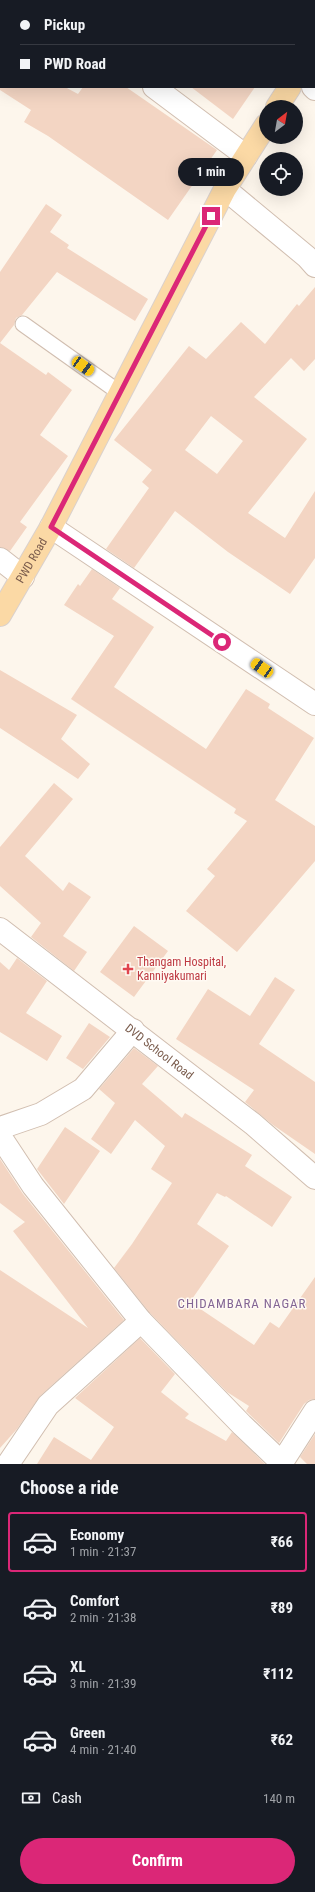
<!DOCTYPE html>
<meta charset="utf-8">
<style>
:root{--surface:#171b24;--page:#242831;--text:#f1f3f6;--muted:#9ea1a6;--line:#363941;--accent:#db2777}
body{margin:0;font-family:"Roboto Condensed",sans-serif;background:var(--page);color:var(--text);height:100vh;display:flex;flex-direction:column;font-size:15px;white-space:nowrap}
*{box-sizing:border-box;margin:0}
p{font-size:13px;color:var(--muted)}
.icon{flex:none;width:22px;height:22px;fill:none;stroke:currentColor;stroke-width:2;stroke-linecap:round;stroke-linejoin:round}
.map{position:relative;height:1464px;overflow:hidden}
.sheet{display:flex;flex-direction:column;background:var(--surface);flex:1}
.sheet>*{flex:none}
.hud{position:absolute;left:0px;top:0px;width:315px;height:88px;box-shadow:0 4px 16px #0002;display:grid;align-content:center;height:88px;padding:0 20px;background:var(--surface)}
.needle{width:26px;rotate:31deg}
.controls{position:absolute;left:259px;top:100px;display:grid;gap:8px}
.controls a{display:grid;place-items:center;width:44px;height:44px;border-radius:50%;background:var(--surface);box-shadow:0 4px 16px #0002;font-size:20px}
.end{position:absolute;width:18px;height:18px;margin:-9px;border:5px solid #db2777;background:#fff;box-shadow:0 0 0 2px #fff}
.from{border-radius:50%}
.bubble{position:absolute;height:28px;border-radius:14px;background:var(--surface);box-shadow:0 4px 16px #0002;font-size:13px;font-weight:700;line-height:28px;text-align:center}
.car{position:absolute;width:12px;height:24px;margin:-12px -6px;border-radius:5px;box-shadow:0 0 3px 1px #0007;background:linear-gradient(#f5c518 24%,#345 0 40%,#f5c518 0 76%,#345 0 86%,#f5c518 0)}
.hud b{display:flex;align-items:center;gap:14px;height:38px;font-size:15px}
.hud b+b{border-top:1px solid var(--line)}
.hud i{width:10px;height:10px;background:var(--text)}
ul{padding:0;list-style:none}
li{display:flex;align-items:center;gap:12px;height:60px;margin:0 8px 6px;padding:0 12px;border:2px solid transparent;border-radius:4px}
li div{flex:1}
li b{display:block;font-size:15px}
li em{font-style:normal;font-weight:700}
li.selected{border-color:var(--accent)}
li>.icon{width:36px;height:36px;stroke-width:1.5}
h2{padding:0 20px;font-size:18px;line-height:48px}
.pay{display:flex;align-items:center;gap:10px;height:44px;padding:0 20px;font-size:15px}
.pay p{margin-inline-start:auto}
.primary-button{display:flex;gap:8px;margin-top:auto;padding:8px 20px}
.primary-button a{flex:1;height:46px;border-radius:24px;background:var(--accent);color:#fff;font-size:16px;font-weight:700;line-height:46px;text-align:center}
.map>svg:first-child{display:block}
.building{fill:#f3d5c3;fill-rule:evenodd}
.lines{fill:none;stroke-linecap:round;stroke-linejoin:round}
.service-casing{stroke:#d1beb0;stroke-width:17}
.minor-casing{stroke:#d1beb0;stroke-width:24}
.tertiary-casing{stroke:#d1beb0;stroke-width:24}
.primary-casing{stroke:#dad1cd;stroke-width:24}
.service{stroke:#fff;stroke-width:15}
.minor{stroke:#fff;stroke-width:22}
.tertiary{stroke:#fff;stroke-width:22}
.primary{stroke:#fbd9a5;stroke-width:22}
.route{stroke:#db2777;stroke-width:5}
.health-dot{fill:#e0444e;stroke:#fffaf3;stroke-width:1.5}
.labels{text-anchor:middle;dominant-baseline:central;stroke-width:3;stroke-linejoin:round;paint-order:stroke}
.street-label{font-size:12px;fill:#7a5c4d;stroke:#fffaf3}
.health-label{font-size:12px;fill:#be3a42;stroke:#fffaf3;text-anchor:start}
.neighbourhood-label{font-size:13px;letter-spacing:1px;fill:#846695;stroke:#fffaf3}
</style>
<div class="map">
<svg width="315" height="1464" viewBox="0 0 315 1464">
<rect width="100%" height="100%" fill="#fdf6ec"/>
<path class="building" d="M0,87H65L78,94L83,87H126L217,150L168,220L48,136L24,122L31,110L0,90Z
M191,87H255L233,119Z
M46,204L62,215L50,232L69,245L67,248L148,299L135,321L57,272L22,315L16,318L14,325L0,343L46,375L48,372L72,390L40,435L68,456L20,522L27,527L10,551L0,547V272Z
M315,287V359L304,371L291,358L254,397L307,439L248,513L285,538L315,491V558L290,594L228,552L175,511L134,568L106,549L149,488L142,482L152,470L114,440L189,346L206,359L241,322L265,344L297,304L299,306ZM211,416L243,441L217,474L185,450Z
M92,569L120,588L112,599L154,627L114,687L206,749L246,689L270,704L268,708L314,738L275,800L315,826V861L237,952L186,911L215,876L207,869L247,821L234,813L236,809L71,699L114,636L64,605L78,584L80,586Z
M0,670L77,715L61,739L90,764L78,779L0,728Z
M54,783L73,799L25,856L63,891L69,882L91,897L63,936L87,952L74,971L31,937L41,923L0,886V847Z
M134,926L168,951L134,997L100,972Z
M17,958L47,981L26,1013L62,1036L47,1061L0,1032V962L9,970Z
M275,977L295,990L259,1044L315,1082V1154L273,1125L245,1102L254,1090L176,1039L208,989L250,1016Z
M89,1023L110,1037L83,1069L66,1058Z
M134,1048L158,1066L142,1084L182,1118L185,1113L252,1155L245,1166L292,1197L272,1227L226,1196L225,1197L217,1193L197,1224L229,1246L190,1302L254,1345L270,1322L279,1328L315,1277V1399L309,1400L304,1404L279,1443L246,1411L249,1406L227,1392L150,1313L114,1268L132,1244L172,1183L151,1169L165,1146L135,1120L111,1154L91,1139L115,1103L99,1089Z
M65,1127L100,1151L64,1204L37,1169Z
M0,1159L23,1194L124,1320L40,1396L17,1429L0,1448V1270L88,1328L13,1231L25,1222L0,1203Z
M140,1338L175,1374L161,1392L189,1414L185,1418L226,1441L232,1432L265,1464H37L54,1437L91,1460L114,1427L75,1398Z
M315,1434V1464H307L300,1457Z"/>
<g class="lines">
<g class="service-casing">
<path id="service" d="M23,324L120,393"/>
</g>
<g class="minor-casing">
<g id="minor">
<path d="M313,87L315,89"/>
<path d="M51,527L315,704"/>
<path d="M0,559L23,577"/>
<path id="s1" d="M0,929L253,1124L315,1178"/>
<path d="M0,1128L41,1114L83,1089L133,1030"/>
<path d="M0,1136L33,1186L141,1321L242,1425L283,1464"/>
<path d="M8,1464L48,1405L141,1321"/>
<path d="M281,1464L315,1411"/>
</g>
</g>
<g class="tertiary-casing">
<path id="tertiary" d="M39,0L40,1
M154,87L246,156
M225,189L307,257L315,266"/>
</g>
<g class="primary-casing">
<g id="primary">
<path d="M314,51L315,50"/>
<path d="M277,107L290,87"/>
<path id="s2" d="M0,615L51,527L225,189L266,125"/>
</g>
</g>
<use href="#service" class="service"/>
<use href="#minor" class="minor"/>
<use href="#tertiary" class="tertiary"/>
<use href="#primary" class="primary"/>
</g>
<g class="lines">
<path class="route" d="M211,216L51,527L222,642"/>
</g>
<path class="health-dot" d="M126 963h4v4h4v4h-4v4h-4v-4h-4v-4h4z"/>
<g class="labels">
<g class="street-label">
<text stroke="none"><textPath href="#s2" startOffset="63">PWD Road</textPath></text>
<text stroke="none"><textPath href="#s1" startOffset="201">DVD School Road</textPath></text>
</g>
<g class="health-label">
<text x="137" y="962">Thangam Hospital,<tspan x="137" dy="14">Kanniyakumari</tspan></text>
</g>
<g class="neighbourhood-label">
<text x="242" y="1303">CHIDAMBARA NAGAR</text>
</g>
</g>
</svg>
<div class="controls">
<a><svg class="needle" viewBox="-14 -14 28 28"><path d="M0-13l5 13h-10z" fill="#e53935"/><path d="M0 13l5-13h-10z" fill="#9ea1a6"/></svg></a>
<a><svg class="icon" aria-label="locate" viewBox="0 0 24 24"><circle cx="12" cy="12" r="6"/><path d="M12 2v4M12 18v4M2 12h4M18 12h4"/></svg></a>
</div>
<i class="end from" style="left:222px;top:642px"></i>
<i class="end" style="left:211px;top:216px"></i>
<div class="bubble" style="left:178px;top:158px;width:66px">1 min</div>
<i class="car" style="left:83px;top:366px;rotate:125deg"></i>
<i class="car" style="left:262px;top:668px;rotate:304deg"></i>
<div class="hud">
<b><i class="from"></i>Pickup</b>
<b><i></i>PWD Road</b>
</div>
</div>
<section class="sheet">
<h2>Choose a ride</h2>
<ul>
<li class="selected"><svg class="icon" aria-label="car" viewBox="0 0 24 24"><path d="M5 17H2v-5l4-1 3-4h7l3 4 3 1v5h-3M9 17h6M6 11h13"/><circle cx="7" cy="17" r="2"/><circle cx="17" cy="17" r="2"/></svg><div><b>Economy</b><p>1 min · 21:37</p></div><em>₹66</em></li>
<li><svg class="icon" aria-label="car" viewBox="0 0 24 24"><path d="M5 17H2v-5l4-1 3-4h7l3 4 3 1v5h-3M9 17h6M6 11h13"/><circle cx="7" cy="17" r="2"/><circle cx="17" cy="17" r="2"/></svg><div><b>Comfort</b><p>2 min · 21:38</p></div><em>₹89</em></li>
<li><svg class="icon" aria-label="car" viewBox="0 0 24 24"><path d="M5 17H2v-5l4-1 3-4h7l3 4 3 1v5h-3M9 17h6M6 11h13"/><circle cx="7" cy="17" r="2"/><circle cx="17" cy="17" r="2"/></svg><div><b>XL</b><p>3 min · 21:39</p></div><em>₹112</em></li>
<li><svg class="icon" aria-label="car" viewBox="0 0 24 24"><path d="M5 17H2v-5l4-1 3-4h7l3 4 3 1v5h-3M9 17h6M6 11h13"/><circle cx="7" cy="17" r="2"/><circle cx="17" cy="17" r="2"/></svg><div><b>Green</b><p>4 min · 21:40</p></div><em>₹62</em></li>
</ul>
<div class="pay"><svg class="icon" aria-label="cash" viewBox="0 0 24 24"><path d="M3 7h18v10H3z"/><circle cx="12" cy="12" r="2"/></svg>Cash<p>140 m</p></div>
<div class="primary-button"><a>Confirm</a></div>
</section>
